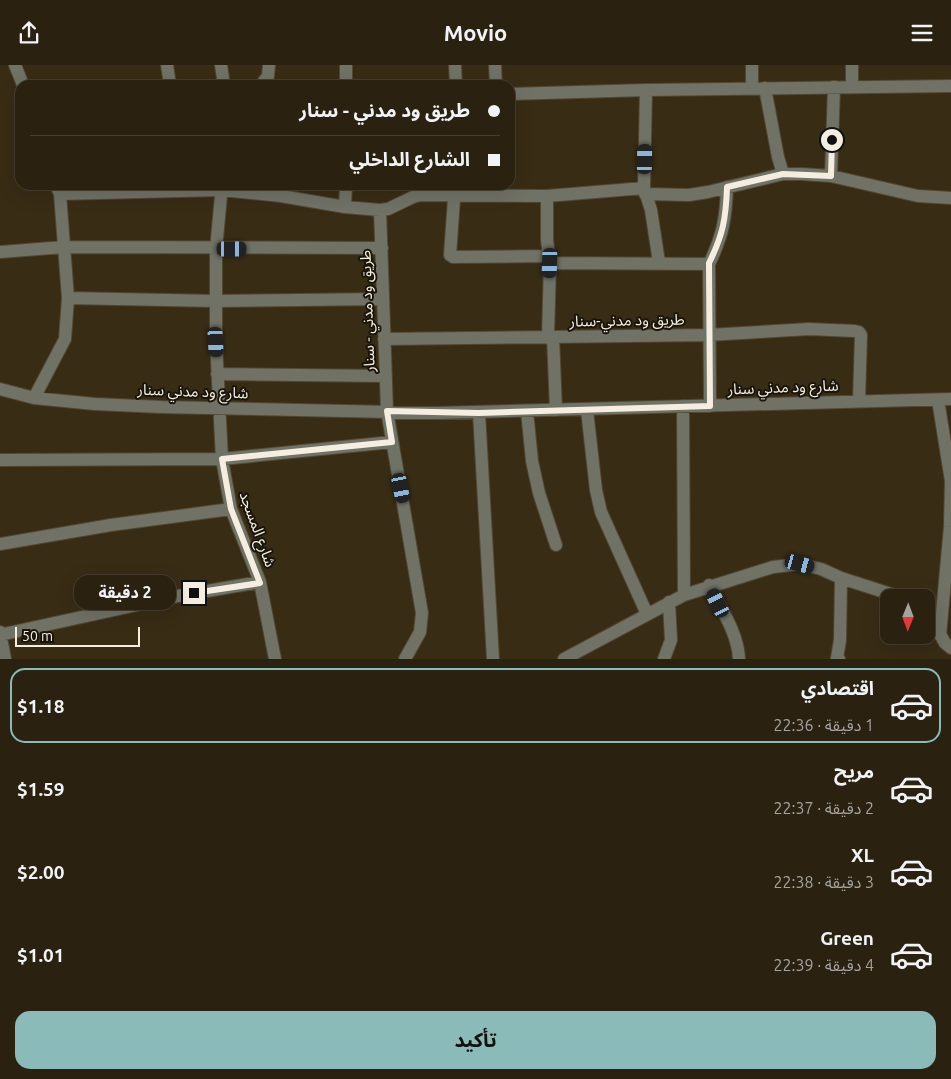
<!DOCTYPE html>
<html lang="ar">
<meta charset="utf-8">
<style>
:root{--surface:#2a2110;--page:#362e1e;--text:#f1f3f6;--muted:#a5a39f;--line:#463e30;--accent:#8bbbb9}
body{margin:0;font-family:Ubuntu,"Noto Sans Arabic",sans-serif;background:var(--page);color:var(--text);direction:rtl;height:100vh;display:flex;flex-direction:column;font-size:19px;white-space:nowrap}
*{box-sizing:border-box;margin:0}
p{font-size:16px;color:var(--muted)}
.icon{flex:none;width:28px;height:28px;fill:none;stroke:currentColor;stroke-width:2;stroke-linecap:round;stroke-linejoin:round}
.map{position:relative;height:594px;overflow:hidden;direction:ltr}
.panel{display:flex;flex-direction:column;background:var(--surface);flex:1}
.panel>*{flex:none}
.top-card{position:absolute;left:15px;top:15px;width:500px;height:110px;border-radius:15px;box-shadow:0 5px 20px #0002,0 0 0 1px var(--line);direction:rtl;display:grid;align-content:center;height:110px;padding:0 15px;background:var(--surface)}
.needle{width:32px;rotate:181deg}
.tools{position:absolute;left:880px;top:524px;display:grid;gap:10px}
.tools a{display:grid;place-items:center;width:55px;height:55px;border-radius:10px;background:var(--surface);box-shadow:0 5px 20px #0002,0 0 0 1px var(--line);font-size:25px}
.scale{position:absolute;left:15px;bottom:12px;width:125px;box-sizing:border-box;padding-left:5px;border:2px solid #f5eee0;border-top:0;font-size:14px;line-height:18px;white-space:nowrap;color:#f5eee0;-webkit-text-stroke:4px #1a150b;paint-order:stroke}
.end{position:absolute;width:22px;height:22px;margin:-11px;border:6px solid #f5eee0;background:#111;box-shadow:0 0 0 2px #111}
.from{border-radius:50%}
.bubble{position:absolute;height:35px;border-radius:15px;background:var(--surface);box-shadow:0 5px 20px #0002,0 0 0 1px var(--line);font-size:16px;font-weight:700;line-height:35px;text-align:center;direction:rtl}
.car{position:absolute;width:15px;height:30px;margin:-15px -8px;border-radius:6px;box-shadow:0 0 4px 1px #0007;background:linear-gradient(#222 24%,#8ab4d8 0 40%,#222 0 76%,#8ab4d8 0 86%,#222 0)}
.top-card b{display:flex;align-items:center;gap:18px;height:48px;font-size:19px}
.top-card b+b{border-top:1px solid var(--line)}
.top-card i{width:12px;height:12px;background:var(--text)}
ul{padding:9px 0 0;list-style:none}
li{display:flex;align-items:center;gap:15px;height:75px;margin:0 10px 8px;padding:0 5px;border:2px solid transparent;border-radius:15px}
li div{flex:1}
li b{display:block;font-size:19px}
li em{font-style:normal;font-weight:700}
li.selected{border-color:var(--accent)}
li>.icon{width:45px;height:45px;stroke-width:1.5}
.action{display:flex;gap:10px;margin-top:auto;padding:10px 15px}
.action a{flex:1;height:58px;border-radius:15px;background:var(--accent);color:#111;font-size:20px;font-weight:700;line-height:58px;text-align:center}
header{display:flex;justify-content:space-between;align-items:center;height:65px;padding:0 15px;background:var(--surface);font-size:22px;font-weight:700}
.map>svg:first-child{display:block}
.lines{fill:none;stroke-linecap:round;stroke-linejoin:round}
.minor-casing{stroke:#524731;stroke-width:14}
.minor{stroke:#707266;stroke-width:12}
.route{stroke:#f5eee0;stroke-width:6}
.labels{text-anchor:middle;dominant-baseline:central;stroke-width:4;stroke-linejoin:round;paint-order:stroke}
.street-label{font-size:15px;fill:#f5eee0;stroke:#1a150b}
</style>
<header><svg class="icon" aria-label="menu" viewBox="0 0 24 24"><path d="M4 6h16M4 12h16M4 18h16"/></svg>Movio<svg class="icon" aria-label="share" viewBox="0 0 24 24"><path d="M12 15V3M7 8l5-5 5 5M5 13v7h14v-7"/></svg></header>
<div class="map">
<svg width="951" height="594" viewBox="0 0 951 594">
<rect width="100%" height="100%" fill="#382c15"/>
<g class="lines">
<g class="minor-casing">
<path id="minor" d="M15,0L23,20
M167,0L170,20
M221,0L224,20
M346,0V20
M455,0L456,20
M495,0L496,20
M752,0V23
M852,0V22
M261,20L268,11L269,0
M765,23L778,92L783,109
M646,25L644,123L651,145L659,197
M510,29L646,25L951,21
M831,111L834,22
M222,120L216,184V277L222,394L231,444L260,517L275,594
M455,120L450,190L453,192L549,191
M60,129L221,125L281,131L345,142L380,145L388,144L413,132L421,130L547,131L644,123
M645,129L689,130L708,127L783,109H802L831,111L918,131L951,133
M547,131V175L550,198L548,272
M345,142L346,120
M380,145L387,346L422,548L420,567L405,594
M0,187L64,182L382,183
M550,198L709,199
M68,233L216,236L383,234
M553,272L556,345
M384,274L708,270L809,264L855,266L859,267L861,270L859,336
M217,309L386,311
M0,324L34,333L95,339L161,342L436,348L951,334
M34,333L65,274L68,233L60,129L56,120
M938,335L951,416L950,462L940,570
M683,341L684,530
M710,341L709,199C723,170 726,153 727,122
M587,345L596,425L601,447L647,549
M527,346L532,396L539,428L556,480
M479,348L493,594
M0,395L222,394L392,377
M0,479L111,460L231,444
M709,520C721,544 738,568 739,594
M926,544L945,578L951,583
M0,567L5,594
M0,570L178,531L260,517
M564,594L684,530L773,502L800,499L821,504L841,513L900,532
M664,594L671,575L669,537
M839,594L837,593L840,575L841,513"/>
</g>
<use href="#minor" class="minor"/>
</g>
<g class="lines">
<path class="route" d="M194,528L260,518L231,444L222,394L392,377L387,346L479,348L710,341L709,198C723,170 726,153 727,122L783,109L831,111L832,75"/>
</g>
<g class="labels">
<g class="street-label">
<text transform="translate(367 246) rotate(-92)">طريق ود مدني - سنار</text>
<text transform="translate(627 255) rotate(-1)">طريق ود مدني-سنار</text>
<text transform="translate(783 322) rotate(-2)">شارع ود مدني سنار</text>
<text transform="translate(193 326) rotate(2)">شارع ود مدني سنار</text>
<text transform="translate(258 464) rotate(70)">شارع المسجد</text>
</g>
</g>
</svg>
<div class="tools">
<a><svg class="needle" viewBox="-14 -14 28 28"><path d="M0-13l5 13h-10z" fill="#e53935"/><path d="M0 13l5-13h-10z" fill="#a5a39f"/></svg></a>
</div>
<div class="scale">50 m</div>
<i class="end from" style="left:832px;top:75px"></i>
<i class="end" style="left:194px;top:528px"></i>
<div class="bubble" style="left:74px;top:510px;width:102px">2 دقيقة</div>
<i class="car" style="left:645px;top:94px;rotate:1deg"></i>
<i class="car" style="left:232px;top:184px;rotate:90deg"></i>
<i class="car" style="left:550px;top:198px;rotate:182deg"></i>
<i class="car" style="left:216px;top:277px;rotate:177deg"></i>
<i class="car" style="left:401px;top:423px;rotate:169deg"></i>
<i class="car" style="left:800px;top:499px;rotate:105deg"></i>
<i class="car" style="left:718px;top:538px;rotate:333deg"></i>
<div class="top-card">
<b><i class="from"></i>طريق ود مدني - سنار</b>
<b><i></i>الشارع الداخلي</b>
</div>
</div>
<section class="panel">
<ul>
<li class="selected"><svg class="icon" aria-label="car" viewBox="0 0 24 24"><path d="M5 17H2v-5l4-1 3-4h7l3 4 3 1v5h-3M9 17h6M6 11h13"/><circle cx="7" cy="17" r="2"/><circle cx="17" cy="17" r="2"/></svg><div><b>اقتصادي</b><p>1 دقيقة · 22:36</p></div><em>$1.18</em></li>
<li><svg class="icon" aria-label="car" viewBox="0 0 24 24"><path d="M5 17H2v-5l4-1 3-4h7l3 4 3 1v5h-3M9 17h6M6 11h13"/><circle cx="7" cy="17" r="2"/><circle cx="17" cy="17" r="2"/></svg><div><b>مريح</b><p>2 دقيقة · 22:37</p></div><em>$1.59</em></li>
<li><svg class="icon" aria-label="car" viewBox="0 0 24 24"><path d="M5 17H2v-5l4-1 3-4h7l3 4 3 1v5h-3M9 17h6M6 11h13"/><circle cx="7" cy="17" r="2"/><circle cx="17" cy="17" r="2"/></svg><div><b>XL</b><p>3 دقيقة · 22:38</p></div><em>$2.00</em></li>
<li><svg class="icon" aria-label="car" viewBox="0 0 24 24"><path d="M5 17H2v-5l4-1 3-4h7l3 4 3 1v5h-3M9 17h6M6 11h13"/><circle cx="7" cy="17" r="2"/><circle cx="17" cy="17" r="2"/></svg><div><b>Green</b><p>4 دقيقة · 22:39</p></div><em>$1.01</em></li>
</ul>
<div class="action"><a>تأكيد</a></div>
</section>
